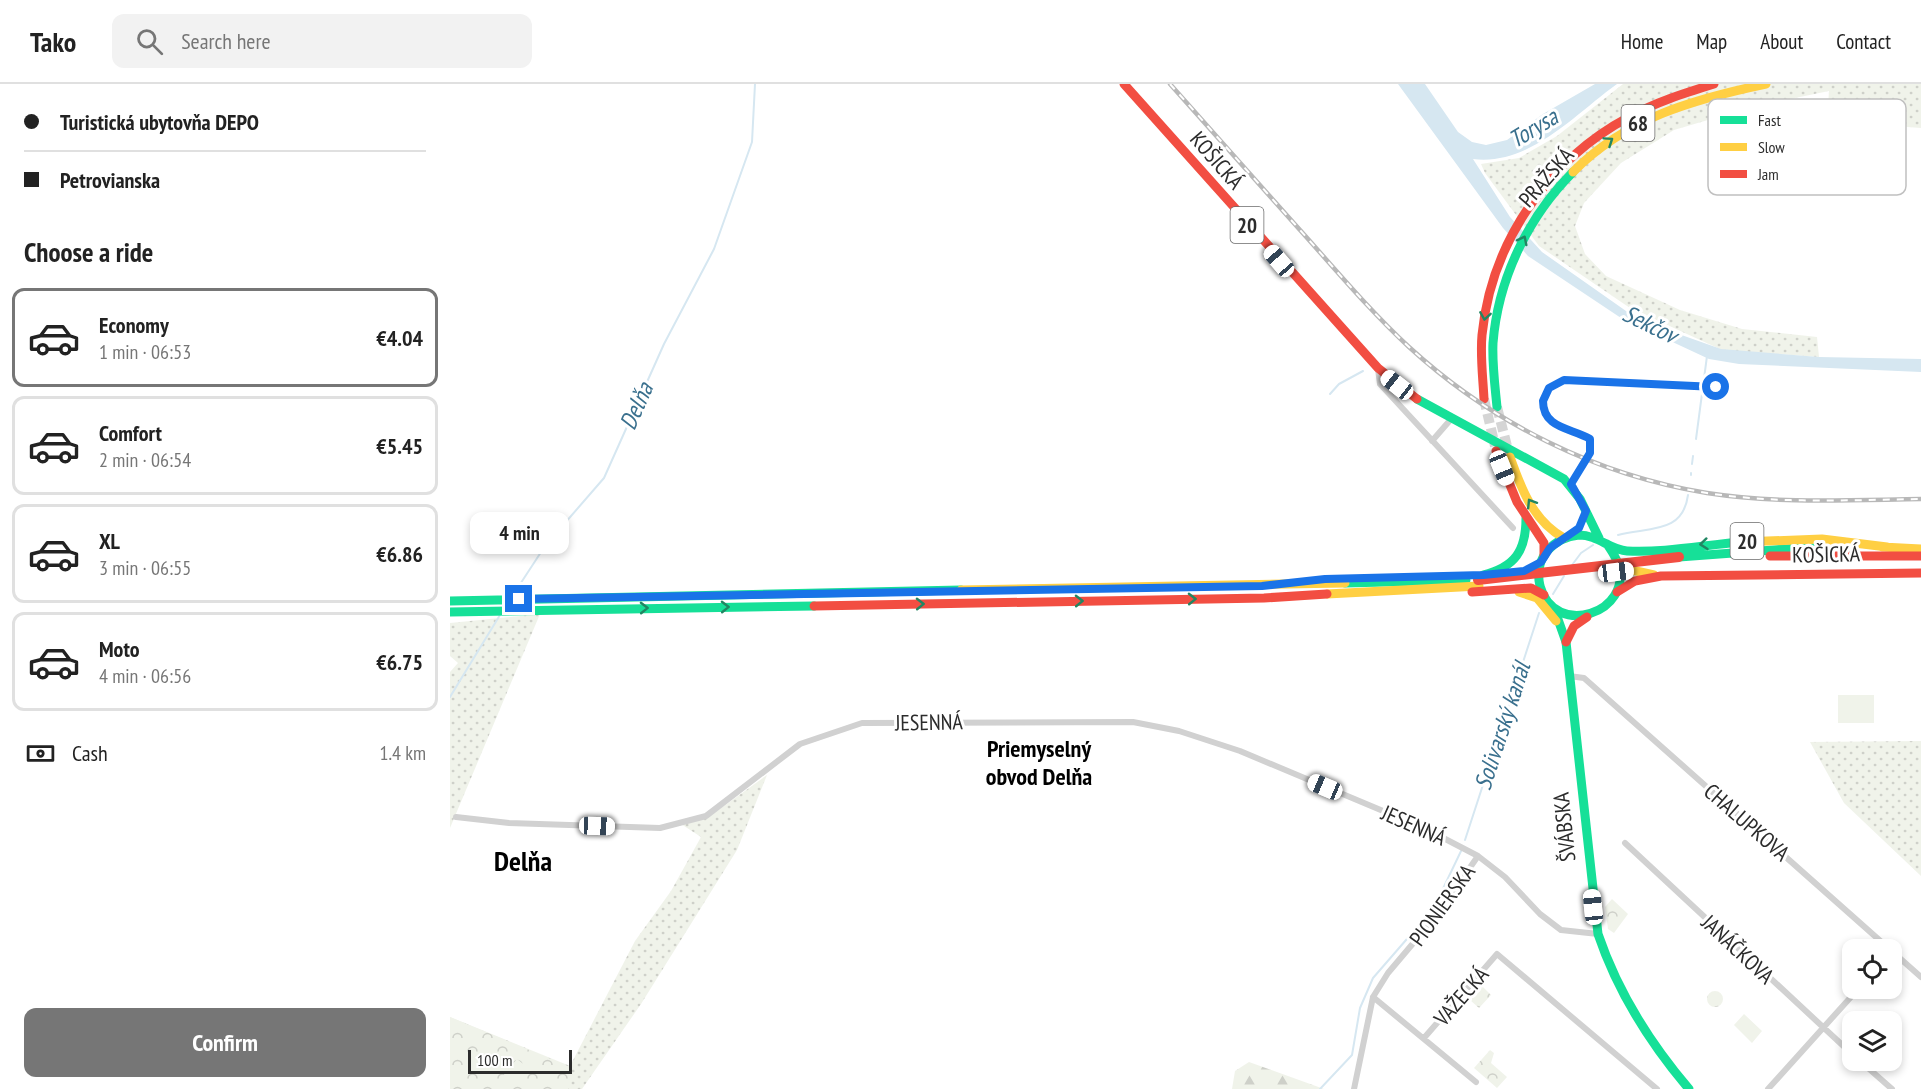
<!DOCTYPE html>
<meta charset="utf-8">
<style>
:root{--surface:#fff;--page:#f2f2f2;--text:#222;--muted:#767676;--line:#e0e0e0;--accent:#767676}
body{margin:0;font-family:"PT Sans Narrow",sans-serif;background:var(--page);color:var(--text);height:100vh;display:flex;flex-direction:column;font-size:22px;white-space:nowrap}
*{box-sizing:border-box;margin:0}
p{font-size:20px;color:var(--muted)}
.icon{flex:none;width:33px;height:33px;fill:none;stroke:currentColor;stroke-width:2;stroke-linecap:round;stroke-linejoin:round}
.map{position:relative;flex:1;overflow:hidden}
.panel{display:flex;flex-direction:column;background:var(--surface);width:450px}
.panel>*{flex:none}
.top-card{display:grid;align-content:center;height:132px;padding:0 24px;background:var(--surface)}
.buttons{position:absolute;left:1392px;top:855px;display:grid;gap:12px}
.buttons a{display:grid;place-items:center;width:60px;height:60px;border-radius:12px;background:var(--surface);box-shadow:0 3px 9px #0003;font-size:30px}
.scale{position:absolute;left:18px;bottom:15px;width:104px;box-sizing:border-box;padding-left:6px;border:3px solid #2c2c2c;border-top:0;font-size:16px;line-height:21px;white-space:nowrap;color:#2c2c2c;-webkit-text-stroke:4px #fff;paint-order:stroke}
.end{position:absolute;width:27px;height:27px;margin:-14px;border:8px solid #1a73e8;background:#fff;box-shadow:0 0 0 3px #fff}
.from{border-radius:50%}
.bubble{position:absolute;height:42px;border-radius:12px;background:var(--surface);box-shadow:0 3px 9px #0003;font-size:20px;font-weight:700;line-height:42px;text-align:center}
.car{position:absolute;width:18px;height:36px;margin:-18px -9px;border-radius:8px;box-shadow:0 0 4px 2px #0007;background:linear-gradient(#fff 24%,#345 0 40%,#fff 0 76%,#345 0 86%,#fff 0)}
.top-card b{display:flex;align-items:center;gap:21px;height:57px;font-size:22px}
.top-card b+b{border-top:2px solid var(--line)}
.top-card i{width:15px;height:15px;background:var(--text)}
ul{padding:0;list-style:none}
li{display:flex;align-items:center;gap:18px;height:99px;margin:0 12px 9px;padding:0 12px;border:3px solid var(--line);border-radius:12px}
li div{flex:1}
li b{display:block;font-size:22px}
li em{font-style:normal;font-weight:700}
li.active{border-color:var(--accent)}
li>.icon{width:54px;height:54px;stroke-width:1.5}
h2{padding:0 24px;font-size:27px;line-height:72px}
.pay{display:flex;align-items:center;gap:15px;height:66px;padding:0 24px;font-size:22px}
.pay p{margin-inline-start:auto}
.action{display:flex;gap:12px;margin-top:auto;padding:12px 24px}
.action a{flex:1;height:69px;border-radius:12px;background:var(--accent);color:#fff;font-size:24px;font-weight:700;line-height:69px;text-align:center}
header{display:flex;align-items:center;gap:36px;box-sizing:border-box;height:84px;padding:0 30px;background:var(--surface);border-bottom:2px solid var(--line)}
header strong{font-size:28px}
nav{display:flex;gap:33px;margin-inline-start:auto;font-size:21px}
.search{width:420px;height:54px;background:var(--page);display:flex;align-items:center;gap:15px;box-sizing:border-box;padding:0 21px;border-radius:12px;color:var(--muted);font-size:22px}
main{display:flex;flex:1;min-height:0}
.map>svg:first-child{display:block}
.grass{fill:url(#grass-dots)}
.forest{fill:url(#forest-firs)}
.park{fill:url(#park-crowns)}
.pitch{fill:#f0f3ea}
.water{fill:#d6e7f1}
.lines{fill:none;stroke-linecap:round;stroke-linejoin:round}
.stream{stroke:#d6e7f1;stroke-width:2}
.primary-tunnel{stroke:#d5d5d5;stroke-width:10;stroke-dasharray:10 5;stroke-linecap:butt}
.street{stroke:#d1d1d1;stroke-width:6}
.fast{stroke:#16e098;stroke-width:9}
.slow{stroke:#ffcf43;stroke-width:9}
.jam{stroke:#f24e42;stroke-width:9}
.rail-casing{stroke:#b8b8b8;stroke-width:4.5}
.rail{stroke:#fff;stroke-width:2;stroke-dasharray:7;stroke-linecap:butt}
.jam-bridge{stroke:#f24e42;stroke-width:10}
.oneway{stroke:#218662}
.route{stroke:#1a73e8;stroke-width:8}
.labels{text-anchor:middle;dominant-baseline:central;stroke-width:6;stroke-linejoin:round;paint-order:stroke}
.shield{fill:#fff;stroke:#6b6b6b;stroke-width:1.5}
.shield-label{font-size:21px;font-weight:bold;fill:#2c2c2c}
.street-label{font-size:22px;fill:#2c2c2c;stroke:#fff}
.water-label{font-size:24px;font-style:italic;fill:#3a708e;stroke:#fff}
.neighbourhood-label{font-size:24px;font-weight:bold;fill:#000;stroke:#fff}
.district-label{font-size:28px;font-weight:bold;fill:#000;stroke:#fff}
.key{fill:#fff;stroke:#c0c0c0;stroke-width:1.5}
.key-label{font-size:16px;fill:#2c2c2c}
</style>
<header>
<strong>Tako</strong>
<div class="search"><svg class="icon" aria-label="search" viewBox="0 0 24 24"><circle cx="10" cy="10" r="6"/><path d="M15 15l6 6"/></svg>Search here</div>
<nav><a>Home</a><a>Map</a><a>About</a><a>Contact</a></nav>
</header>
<main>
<section class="panel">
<div class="top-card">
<b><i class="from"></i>Turistická ubytovňa DEPO</b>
<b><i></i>Petrovianska</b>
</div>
<h2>Choose a ride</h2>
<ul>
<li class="active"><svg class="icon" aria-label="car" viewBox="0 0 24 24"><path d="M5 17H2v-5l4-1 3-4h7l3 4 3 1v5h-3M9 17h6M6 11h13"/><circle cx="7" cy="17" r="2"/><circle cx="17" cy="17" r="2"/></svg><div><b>Economy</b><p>1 min · 06:53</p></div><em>€4.04</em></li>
<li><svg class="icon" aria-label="car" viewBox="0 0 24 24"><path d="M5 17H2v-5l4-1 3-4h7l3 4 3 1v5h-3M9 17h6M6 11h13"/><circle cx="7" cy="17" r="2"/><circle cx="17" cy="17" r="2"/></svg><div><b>Comfort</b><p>2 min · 06:54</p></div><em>€5.45</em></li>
<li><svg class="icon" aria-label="car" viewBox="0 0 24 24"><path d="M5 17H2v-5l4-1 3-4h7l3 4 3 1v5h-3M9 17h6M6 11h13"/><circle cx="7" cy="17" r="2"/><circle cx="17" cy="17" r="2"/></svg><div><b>XL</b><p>3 min · 06:55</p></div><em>€6.86</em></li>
<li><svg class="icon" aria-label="car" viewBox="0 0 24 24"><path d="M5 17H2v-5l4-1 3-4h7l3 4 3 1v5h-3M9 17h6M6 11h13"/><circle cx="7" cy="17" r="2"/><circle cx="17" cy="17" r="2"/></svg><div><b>Moto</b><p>4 min · 06:56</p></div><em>€6.75</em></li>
</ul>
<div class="pay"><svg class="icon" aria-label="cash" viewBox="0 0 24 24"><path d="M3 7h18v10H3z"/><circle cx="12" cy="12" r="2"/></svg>Cash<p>1.4 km</p></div>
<div class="action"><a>Confirm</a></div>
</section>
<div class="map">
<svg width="1471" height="1005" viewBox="0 0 1471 1005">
<defs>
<pattern id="grass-dots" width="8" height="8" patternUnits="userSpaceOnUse" patternTransform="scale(1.5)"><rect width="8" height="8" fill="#f0f3ea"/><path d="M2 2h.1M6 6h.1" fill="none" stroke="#ced0c9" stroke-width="1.8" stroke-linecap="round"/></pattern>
<pattern id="forest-firs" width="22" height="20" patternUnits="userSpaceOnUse" patternTransform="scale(1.5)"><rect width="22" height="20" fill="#f0f3ea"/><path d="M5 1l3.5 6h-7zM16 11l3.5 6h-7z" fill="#ced0c9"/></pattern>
<pattern id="park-crowns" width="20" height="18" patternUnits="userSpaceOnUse" patternTransform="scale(1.5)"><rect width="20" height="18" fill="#f0f3ea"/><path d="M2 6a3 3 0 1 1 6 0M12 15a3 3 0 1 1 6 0" fill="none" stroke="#ced0c9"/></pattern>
</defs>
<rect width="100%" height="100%" fill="#fff"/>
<path class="grass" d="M1173,0H1471V44L1377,37L1379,7L1302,23L1224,46L1171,79L1134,119L1125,142L1135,170L1156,192L1230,226L1292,245L1367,253L1369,273L1272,266L1180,224L1089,162L1035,89L1031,80L1069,74L1107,52Z
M90,530L0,744V588L8,579L0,572V539Z
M1471,657V792L1394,719L1360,658Z
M317,691L287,766L191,920L132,1005H0V933L120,982L185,857L221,807L251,753L231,740L260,732Z"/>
<path class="forest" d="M799,978L874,1005H875H782L785,987Z"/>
<path class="park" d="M1162,815L1178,830L1164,849L1158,845L1155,823Z
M1032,902L1041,911L1029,924L1020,916Z
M1257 915a8 8 0 1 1 16 0a8 8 0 1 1-16 0Z
M0,933L120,983L118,1005H0Z
M1040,966L1044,969L1041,979L1057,993L1047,1004L1024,984Z"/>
<path class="pitch" d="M1388,611H1424V639H1388Z
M1294,930L1312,947L1302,959L1284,941Z
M67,975L77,983L58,1005H42Z"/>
<path class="water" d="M948,0H975L1008,48L1022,58L1036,61L1057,56L1093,30L1145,0H1167C1125,30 1080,82 1023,75L1060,133L1092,168L1176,227L1223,248L1271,265L1369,273L1471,275V288L1289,280L1259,275L1171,234L1078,172L1053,144Z"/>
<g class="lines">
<path class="stream" d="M880,310L889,300L913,287
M1246,355L1257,272
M1242,380L1243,372
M1241,391V389
M1168,451C1199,443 1233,450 1238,411
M1119,485L1131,469L1143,461
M1103,510L1114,492
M63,511L95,462L154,394L214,260L264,165L302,58L305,0
M0,613L50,531
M1015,756L1089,529
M870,1005L902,971L910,924L923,894L976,833L989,813L1012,765"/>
<path class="primary-tunnel" d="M1034,315L1045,362
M1047,323L1059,370"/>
<path class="street" d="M928,285L930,300L1063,444
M982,357L1002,334
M1121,400L1139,369L1140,355C1121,344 1093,345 1093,317L1099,304L1115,296L1266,303
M1119,592L1134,594L1471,893
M6,733L59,739L210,744L256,732L350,660L412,639L683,638L729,647L790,667L976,745L1028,772L1055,793L1090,830L1111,846L1148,850
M1175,759L1402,970
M923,913L1026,998
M974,954L1047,870L1207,1005
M1409,976L1442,1005
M904,1005L923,913L938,889L987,831L1028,772
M1318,1005L1409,904"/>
<path class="fast" d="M967,315L1114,395L1130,415L1149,454
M1047,323C1045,302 1042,280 1043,259C1048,195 1078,133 1123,88
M1157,460C1161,466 1166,473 1168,480C1184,528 1105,556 1090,502C1087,489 1089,477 1097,467C1105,458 1117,452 1129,451C1148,451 1160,466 1177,467C1214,469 1254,461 1291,458
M1229,473L1363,463
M1033,491C1065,483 1076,467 1076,434
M895,499L1016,496
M0,517L511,506
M1104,524L1116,558L1148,850C1168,909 1199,958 1239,1005
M0,528L364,522"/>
<path class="slow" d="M1123,88C1176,34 1244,15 1316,0
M1060,373C1071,404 1083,437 1114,454
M1291,458L1372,455L1437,463
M1432,463L1471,465
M1169,479L1177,485L1204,491
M511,506L895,499
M1069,508L1087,514L1106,537
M877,510L1029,502"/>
<path class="jam" d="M674,0L928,284L967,315
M1034,315C1033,294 1030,272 1032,251C1041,159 1098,76 1179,33C1206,18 1235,9 1264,0
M1046,367L1067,418L1094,459V472
M1320,472H1471
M1022,508L1081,504L1094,511
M1167,508L1185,497L1211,492L1471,489
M364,522L814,514L877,510
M1116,558L1124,542L1137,533"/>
<g class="rail-casing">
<path id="rail" d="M720,0C764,49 807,98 850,146C886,186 920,227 959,263C1042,339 1146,391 1257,409C1328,420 1400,416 1471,415"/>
</g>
<use href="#rail" class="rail"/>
<path class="jam-bridge" d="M1028,496L1229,473"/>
</g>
<defs><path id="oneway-chevron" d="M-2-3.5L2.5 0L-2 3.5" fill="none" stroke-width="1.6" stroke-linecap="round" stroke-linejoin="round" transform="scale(1.5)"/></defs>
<g class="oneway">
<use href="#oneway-chevron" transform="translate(1159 57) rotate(-34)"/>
<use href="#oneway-chevron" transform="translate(1073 156) rotate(-63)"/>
<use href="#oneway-chevron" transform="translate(1035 232) rotate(99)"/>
<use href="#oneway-chevron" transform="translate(1081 419) rotate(-122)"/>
<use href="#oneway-chevron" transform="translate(1254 460) rotate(174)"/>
<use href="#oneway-chevron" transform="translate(742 515) rotate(-1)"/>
<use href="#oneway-chevron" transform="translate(629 517) rotate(-1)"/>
<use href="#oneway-chevron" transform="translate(470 520) rotate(-1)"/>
<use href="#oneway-chevron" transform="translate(275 523) rotate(-1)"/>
<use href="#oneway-chevron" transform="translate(194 524) rotate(-1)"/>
</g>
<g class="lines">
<path class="route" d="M69,515L812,502L875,495L1033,491L1074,487L1091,478L1100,464L1129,444L1136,427L1121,400L1140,369V355C1122,344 1093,345 1093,317L1099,304L1114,296L1266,303"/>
</g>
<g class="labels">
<g class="shield">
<rect x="1171.5" y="21" width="33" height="36" rx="4.5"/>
<rect x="780.5" y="123" width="33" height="36" rx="4.5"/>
<rect x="1280.5" y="439" width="33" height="36" rx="4.5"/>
</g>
<g class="shield-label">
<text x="1188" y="39">68</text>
<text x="797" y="141">20</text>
<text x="1297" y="457">20</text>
</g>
<g class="street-label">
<text transform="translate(767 76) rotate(49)">KOŠICKÁ</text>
<text transform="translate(1096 93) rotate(-49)">PRAŽSKÁ</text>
<text transform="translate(1376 470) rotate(-1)">KOŠICKÁ</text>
<text transform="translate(479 638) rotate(-1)">JESENNÁ</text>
<text transform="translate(1297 738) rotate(41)">CHALUPKOVA</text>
<text transform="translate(964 741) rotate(24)">JESENNÁ</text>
<text transform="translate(1114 743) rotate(-96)">ŠVÁBSKA</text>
<text transform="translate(992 821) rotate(-54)">PIONIERSKA</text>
<text transform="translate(1288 865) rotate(43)">JANÁČKOVA</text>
<text transform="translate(1011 912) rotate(-49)">VAŽECKÁ</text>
</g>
<g class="water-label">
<text transform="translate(1083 44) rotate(-31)">Torysa</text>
<text transform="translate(1200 240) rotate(26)">Sekčov</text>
<text transform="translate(186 322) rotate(-66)">Delňa</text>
<text transform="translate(1052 642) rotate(-72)">Solivarský kanál</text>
</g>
<g class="neighbourhood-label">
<text x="589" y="664">Priemyselný<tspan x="589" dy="28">obvod Delňa</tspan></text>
</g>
<g class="district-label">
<text x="73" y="776">Delňa</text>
</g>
</g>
<rect x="1258" y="15" width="198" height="96" rx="9" class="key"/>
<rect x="1270" y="32" width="27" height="8" fill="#16e098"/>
<rect x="1270" y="59" width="27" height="8" fill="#ffcf43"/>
<rect x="1270" y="86" width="27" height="8" fill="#f24e42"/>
<g class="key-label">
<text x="1308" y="42">Fast</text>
<text x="1308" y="69">Slow</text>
<text x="1308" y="96">Jam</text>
</g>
</svg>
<div class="buttons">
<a><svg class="icon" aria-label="locate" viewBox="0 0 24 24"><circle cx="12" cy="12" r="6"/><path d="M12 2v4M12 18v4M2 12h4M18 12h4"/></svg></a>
<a><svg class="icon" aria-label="layers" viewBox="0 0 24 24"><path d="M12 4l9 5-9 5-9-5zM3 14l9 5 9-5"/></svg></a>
</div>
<div class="scale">100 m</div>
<i class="end from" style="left:1266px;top:303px"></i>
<i class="end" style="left:69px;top:515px"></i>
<div class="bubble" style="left:20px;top:428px;width:99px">4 min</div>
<i class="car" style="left:829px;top:177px;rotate:319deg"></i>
<i class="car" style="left:947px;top:301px;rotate:308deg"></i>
<i class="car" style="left:1052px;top:384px;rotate:158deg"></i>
<i class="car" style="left:1166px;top:488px;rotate:83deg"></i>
<i class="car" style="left:875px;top:703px;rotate:293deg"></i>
<i class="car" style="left:147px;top:742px;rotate:92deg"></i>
<i class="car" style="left:1143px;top:823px;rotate:354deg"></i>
</div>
</main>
